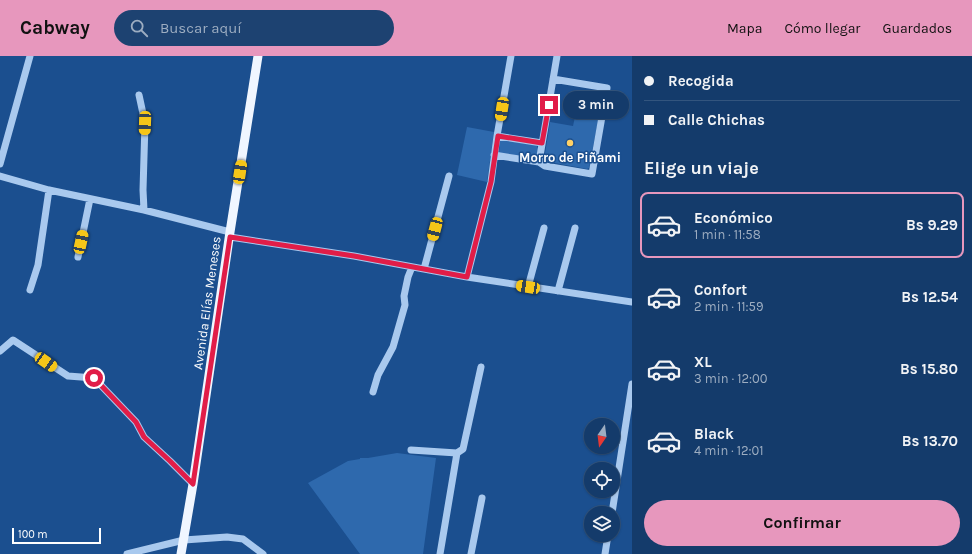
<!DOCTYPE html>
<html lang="es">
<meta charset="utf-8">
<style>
:root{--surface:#143b6b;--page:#1d4271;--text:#f1f3f6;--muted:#9dadc1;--line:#33557e;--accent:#e797bd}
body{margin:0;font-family:Karla,sans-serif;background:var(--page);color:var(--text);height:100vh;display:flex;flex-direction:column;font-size:15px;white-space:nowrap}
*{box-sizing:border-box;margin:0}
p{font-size:13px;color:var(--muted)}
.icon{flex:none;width:22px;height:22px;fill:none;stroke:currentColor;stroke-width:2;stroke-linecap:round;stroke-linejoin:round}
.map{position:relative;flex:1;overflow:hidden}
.details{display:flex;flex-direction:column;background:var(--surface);width:340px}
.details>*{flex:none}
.hud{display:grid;align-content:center;height:88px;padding:0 12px;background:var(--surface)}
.needle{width:26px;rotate:194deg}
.fabs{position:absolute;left:584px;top:362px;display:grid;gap:8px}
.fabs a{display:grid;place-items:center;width:36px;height:36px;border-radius:50%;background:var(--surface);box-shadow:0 1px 3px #0004,0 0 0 1px var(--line);font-size:20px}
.scale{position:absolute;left:12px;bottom:10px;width:89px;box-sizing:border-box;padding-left:4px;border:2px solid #fff;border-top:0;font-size:11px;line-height:14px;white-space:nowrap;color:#fff;-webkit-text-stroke:3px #1b4f8f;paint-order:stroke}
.end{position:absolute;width:18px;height:18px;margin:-9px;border:5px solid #e11d48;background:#fff;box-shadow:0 0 0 2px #fff}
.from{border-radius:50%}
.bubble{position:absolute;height:28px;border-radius:14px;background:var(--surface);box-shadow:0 1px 3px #0004,0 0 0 1px var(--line);font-size:13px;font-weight:700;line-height:28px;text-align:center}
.car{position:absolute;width:12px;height:24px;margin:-12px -6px;border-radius:5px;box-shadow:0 0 3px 1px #0007;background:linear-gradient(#f5c518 24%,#345 0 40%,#f5c518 0 76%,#345 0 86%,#f5c518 0)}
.hud b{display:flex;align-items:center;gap:14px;height:38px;font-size:15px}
.hud b+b{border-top:1px solid var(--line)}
.hud i{width:10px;height:10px;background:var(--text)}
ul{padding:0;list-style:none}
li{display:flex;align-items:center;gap:12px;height:66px;margin:0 8px 6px;padding:0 4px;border:2px solid transparent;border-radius:8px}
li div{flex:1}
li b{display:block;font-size:15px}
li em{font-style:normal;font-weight:700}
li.active{border-color:var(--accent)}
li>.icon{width:36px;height:36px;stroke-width:1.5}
h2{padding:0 12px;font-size:18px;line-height:48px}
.button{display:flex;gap:8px;margin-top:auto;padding:8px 12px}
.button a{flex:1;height:46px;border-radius:24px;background:var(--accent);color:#111;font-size:16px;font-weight:700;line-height:46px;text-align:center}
header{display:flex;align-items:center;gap:24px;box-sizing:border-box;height:56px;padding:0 20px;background:var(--accent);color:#111}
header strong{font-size:19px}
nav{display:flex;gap:22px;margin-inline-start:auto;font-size:14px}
.search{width:280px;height:36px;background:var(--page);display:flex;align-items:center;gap:10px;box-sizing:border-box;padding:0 14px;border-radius:22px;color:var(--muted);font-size:15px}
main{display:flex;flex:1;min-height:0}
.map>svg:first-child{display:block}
.green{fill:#2e69ad}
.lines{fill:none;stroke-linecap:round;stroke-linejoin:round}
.minor{stroke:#a9c9ee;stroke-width:7}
.major{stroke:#f0f6ff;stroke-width:9}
.route{stroke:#e11d48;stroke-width:5}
.poi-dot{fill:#ffd166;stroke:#1b4f8f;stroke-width:1.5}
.labels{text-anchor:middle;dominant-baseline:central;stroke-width:3;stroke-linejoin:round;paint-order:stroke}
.poi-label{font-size:13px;font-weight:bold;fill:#fff;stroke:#1b4f8f}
.street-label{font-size:13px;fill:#fff;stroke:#1b4f8f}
</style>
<header>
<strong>Cabway</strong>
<div class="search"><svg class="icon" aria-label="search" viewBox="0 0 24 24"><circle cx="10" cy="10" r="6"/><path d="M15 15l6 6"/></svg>Buscar aquí</div>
<nav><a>Mapa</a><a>Cómo llegar</a><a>Guardados</a></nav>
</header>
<main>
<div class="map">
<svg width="632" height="498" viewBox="0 0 632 498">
<rect width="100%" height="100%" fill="#1b4f8f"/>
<path class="green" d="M576,56L599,60L589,112L587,113L544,105V104L550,66L573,70Z
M467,71L494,76L487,126L457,119Z
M500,84L536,89C539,92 539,99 536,102L499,97Z
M397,397L436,402L423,498H360L308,427L348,405L360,403V402H368Z"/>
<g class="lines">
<path class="minor" d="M139,39L145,67L143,134L144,154
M497,80L542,87
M494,99L539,106L545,110L592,118L607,32L553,23
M539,106L557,0
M0,108L30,0
M0,120L49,134L144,154L230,176
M230,181L354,200L467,221L632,246
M78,201L90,143
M424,213L449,120
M467,221L491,126L497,80L511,0
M528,231L544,172
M30,234L38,209L49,134
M558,235L575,172
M0,295L13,284L68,320L94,322L136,366L144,381L170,405L193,428
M373,336L378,319L393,291L405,249L404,240L408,221L412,211
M411,394L457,397L463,393L481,311
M612,457L632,328
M127,498L184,484L227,481L243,483L263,498
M440,498L457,397
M471,498L482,442
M605,498L608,479"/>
<path class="major" d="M181,498L193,428L230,176L258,0"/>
</g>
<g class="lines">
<path class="route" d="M94,322L136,366L144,381L170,405L193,428L230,181L354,200L467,221L491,126L498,80L542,87L549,49"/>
</g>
<circle class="poi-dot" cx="570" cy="87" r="4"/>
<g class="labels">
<g class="poi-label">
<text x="570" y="101">Morro de Piñami</text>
</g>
<g class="street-label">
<text transform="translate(207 247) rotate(-82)">Avenida Elías Meneses</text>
</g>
</g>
</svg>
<div class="fabs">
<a><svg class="needle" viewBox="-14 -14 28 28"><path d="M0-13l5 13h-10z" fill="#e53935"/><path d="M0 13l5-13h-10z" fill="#9dadc1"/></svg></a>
<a><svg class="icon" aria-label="locate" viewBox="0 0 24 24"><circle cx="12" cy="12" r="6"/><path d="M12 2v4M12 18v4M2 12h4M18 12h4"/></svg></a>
<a><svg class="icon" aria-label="layers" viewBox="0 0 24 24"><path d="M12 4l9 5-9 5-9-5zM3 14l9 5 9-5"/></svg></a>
</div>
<div class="scale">100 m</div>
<i class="end from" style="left:94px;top:322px"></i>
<i class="end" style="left:549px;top:49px"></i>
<div class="bubble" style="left:563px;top:35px;width:66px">3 min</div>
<i class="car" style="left:502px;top:53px;rotate:189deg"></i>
<i class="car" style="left:145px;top:67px;rotate:182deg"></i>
<i class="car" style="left:240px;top:116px;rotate:9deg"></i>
<i class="car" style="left:435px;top:173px;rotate:195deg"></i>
<i class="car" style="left:81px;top:186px;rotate:12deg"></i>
<i class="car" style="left:528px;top:231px;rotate:279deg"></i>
<i class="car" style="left:46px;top:306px;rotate:124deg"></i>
</div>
<section class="details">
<div class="hud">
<b><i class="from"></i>Recogida</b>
<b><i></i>Calle Chichas</b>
</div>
<h2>Elige un viaje</h2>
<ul>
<li class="active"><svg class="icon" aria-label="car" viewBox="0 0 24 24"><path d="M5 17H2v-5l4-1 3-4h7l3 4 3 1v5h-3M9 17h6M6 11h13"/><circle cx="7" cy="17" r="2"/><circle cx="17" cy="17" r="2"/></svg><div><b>Económico</b><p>1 min · 11:58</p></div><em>Bs 9.29</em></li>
<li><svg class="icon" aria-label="car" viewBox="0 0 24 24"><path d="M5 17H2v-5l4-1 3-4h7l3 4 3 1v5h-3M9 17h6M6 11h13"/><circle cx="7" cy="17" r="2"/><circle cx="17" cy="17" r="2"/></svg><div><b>Confort</b><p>2 min · 11:59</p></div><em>Bs 12.54</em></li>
<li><svg class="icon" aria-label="car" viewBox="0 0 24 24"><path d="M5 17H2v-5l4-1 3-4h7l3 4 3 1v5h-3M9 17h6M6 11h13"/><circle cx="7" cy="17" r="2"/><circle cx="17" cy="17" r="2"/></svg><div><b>XL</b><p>3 min · 12:00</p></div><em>Bs 15.80</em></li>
<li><svg class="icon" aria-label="car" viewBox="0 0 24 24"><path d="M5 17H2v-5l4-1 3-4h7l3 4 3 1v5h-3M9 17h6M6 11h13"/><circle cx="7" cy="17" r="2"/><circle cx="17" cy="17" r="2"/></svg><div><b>Black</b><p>4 min · 12:01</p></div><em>Bs 13.70</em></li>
</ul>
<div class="button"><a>Confirmar</a></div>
</section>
</main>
